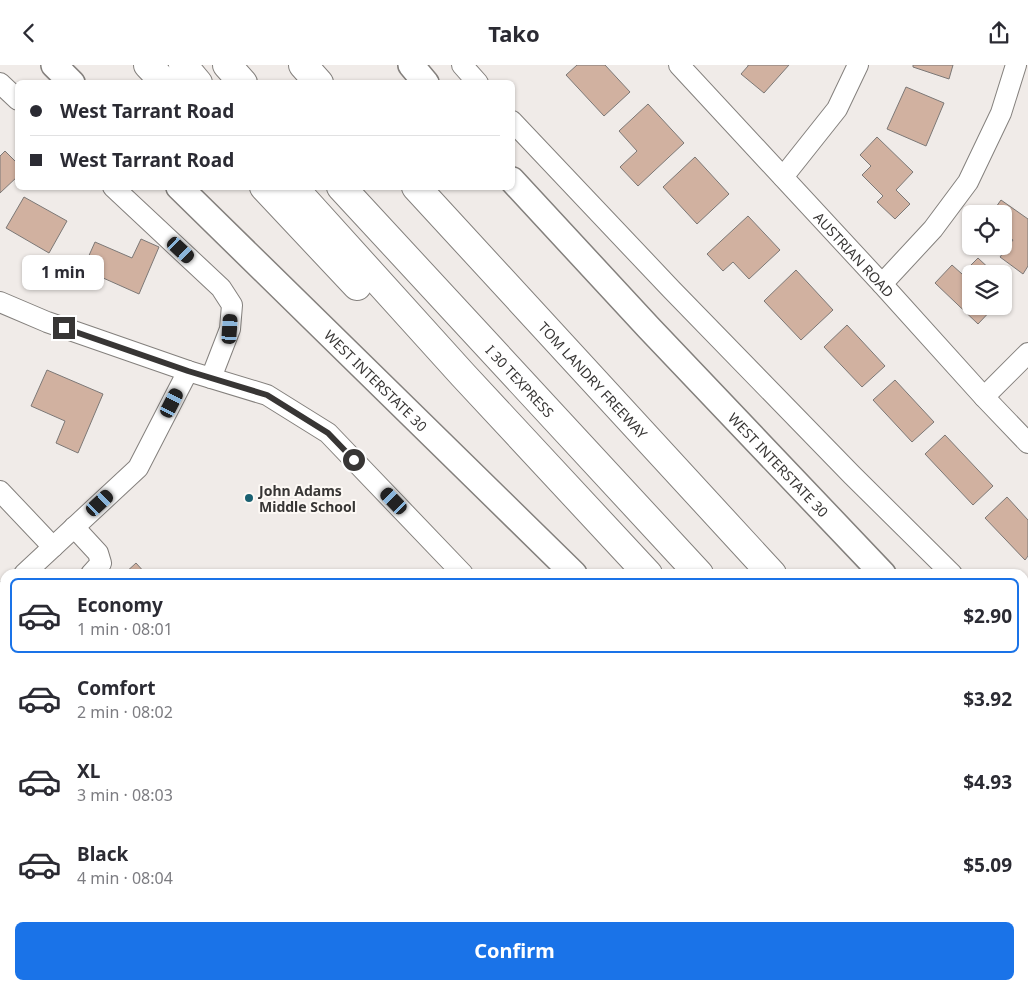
<!DOCTYPE html>
<meta charset="utf-8">
<style>
:root{--surface:#fff;--page:#f2f2f3;--text:#2b2b33;--muted:#7c7c81;--line:#e1e1e2;--accent:#1a73e8}
body{margin:0;font-family:"Noto Sans",sans-serif;background:var(--page);color:var(--text);height:100vh;display:flex;flex-direction:column;font-size:19px;white-space:nowrap}
*{box-sizing:border-box;margin:0}
p{font-size:16px;color:var(--muted)}
.icon{flex:none;width:28px;height:28px;fill:none;stroke:currentColor;stroke-width:2;stroke-linecap:round;stroke-linejoin:round}
.map{position:relative;flex:1;overflow:hidden}
.drawer{position:absolute;left:0px;top:504px;width:1029px;height:421px;display:flex;flex-direction:column;background:var(--surface);border-radius:15px 15px 0 0;box-shadow:0 1px 4px #0004}
.drawer>*{flex:none}
.guide{position:absolute;left:15px;top:15px;width:500px;height:110px;border-radius:8px;box-shadow:0 1px 4px #0004;display:grid;align-content:center;height:110px;padding:0 15px;background:var(--surface)}
.controls{position:absolute;left:962px;top:140px;display:grid;gap:10px}
.controls a{display:grid;place-items:center;width:50px;height:50px;border-radius:8px;background:var(--surface);box-shadow:0 1px 4px #0004;font-size:25px}
.end{position:absolute;width:22px;height:22px;margin:-11px;border:6px solid #383635;background:#fff;box-shadow:0 0 0 2px #fff}
.from{border-radius:50%}
.bubble{position:absolute;height:35px;border-radius:8px;background:var(--surface);box-shadow:0 1px 4px #0004;font-size:16px;font-weight:700;line-height:35px;text-align:center}
.car{position:absolute;width:15px;height:30px;margin:-15px -8px;border-radius:6px;box-shadow:0 0 4px 1px #0007;background:linear-gradient(#222 24%,#8ab4d8 0 40%,#222 0 76%,#8ab4d8 0 86%,#222 0)}
.guide b{display:flex;align-items:center;gap:18px;height:48px;font-size:19px}
.guide b+b{border-top:1px solid var(--line)}
.guide i{width:12px;height:12px;background:var(--text)}
ul{padding:9px 0 0;list-style:none}
li{display:flex;align-items:center;gap:15px;height:75px;margin:0 10px 8px;padding:0 5px;border:2px solid transparent;border-radius:8px}
li div{flex:1}
li b{display:block;font-size:19px}
li em{font-style:normal;font-weight:700}
li.current{border-color:var(--accent)}
li>.icon{width:45px;height:45px;stroke-width:1.5}
.action{display:flex;gap:10px;margin-top:auto;padding:10px 15px}
.action a{flex:1;height:58px;border-radius:8px;background:var(--accent);color:#fff;font-size:20px;font-weight:700;line-height:58px;text-align:center}
header{display:flex;justify-content:space-between;align-items:center;height:65px;padding:0 15px;background:var(--surface);font-size:22px;font-weight:700}
.map>svg:first-child{display:block}
.building{fill:#d1b1a0;stroke:#7c7876}
.lines{fill:none;stroke-linecap:round;stroke-linejoin:round}
.minor-casing{stroke:#84807d;stroke-width:22}
.major-casing{stroke:#84807d;stroke-width:28}
.highway-casing{stroke:#84807d;stroke-width:30}
.minor{stroke:#fff;stroke-width:20}
.major{stroke:#fff;stroke-width:25}
.highway{stroke:#fff;stroke-width:28}
.route{stroke:#383635;stroke-width:6}
.poi-dot{fill:#1a6071;stroke:#fdf9f5;stroke-width:2}
.labels{text-anchor:middle;dominant-baseline:central;stroke-width:4;stroke-linejoin:round;paint-order:stroke}
.street-label{font-size:14px;fill:#383635;stroke:#fdf9f5}
.poi-label{font-size:14px;font-weight:bold;fill:#383635;stroke:#fdf9f5;text-anchor:start}
</style>
<header><svg class="icon" aria-label="back" viewBox="0 0 24 24"><path d="M15 5l-7 7 7 7"/></svg>Tako<svg class="icon" aria-label="share" viewBox="0 0 24 24"><path d="M12 15V3M7 8l5-5 5 5M5 13v7h14v-7"/></svg></header>
<div class="map">
<svg width="1028" height="924" viewBox="0 0 1028 924">
<rect width="100%" height="100%" fill="#f0ebe8"/>
<path class="building" d="M577,0H605L630,27L604,51L566,10Z
M748,0H789L764,28L741,9L748,1Z
M913,0H953L949,14L913,2Z
M906,22L944,38L926,81L887,64Z
M648,39L684,78L638,121L620,102L637,86L619,66Z
M877,72L913,107L896,125L910,139L895,154L877,137L883,131L862,110L871,101L860,90Z
M5,86L18,99V111L0,128V91Z
M695,92L729,129L697,159L663,122Z
M24,132L67,156L49,188L6,163Z
M1001,135L1028,154V201L1023,209L1000,192L1013,175L1004,169V149H991Z
M748,151L780,185L749,214L733,197L723,206L707,189Z
M141,174L159,182L139,229L83,204L95,177L132,193Z
M978,193L995,209H971V241H995L978,259L935,218L952,200L962,209Z
M796,205L833,245L801,275L764,236Z
M847,260L885,301L862,322L824,282Z
M47,305L103,329L78,388L56,378L65,356L31,341Z
M895,315L934,357L912,377L873,335Z
M945,370L993,421L973,440L925,389Z
M1007,432L1028,455V491L1025,495L985,453Z
M136,498L146,509H124Z
M5,628V747L0,742V633Z
M163,920H200L195,924H167Z"/>
<g class="lines">
<g class="minor-casing">
<g id="minor">
<path d="M462,0L478,18"/>
<path id="s1" d="M679,0L882,219L984,332L1028,378"/>
<path d="M0,18L18,35"/>
<path d="M512,56L671,224L852,410L952,509"/>
<path d="M783,112L837,44L858,0"/>
<path d="M113,122L221,223L232,240L230,264L211,313"/>
<path d="M882,219L933,164L968,117L1001,48L1016,0"/>
<path d="M0,237L47,257L188,306L267,330L328,368L463,509"/>
<path d="M984,332L1028,288"/>
<path d="M0,426L53,482"/>
<path d="M74,462L98,488L101,498L91,509"/>
<path d="M24,509L138,403L188,306"/>
<path d="M0,531L5,526"/>
<path d="M1024,579L1028,583"/>
<path d="M0,594L5,589"/>
<path d="M851,920L855,924"/>
</g>
</g>
<g class="major-casing">
<g id="major">
<path d="M54,0L72,18"/>
<path d="M411,0L426,18"/>
<path id="s2" d="M512,115L649,263L883,509"/>
<path id="s3" d="M179,122L574,509"/>
<path d="M1024,647L1028,651"/>
<path d="M961,920L965,924"/>
</g>
</g>
<g class="highway-casing">
<g id="highway">
<path d="M148,0L165,18"/>
<path d="M183,0L198,18"/>
<path d="M227,0L243,18"/>
<path d="M303,0L319,18"/>
<path d="M264,122L357,221"/>
<path d="M293,122L463,310L648,509"/>
<path id="s4" d="M341,122L699,509"/>
<path id="s5" d="M416,122L772,509"/>
<path d="M1024,782L1028,787"/>
<path d="M1024,858L1028,863"/>
<path d="M1024,910L1028,915"/>
</g>
</g>
<use href="#minor" class="minor"/>
<use href="#major" class="major"/>
<use href="#highway" class="highway"/>
</g>
<g class="lines">
<path class="route" d="M64,263L188,306L267,330L328,368L354,395"/>
</g>
<circle class="poi-dot" cx="249" cy="433" r="5"/>
<g class="labels">
<g class="street-label">
<text stroke="none"><textPath href="#s1" startOffset="258">AUSTRIAN ROAD</textPath></text>
<text stroke="none"><textPath href="#s3" startOffset="276">WEST INTERSTATE 30</textPath></text>
<text stroke="none"><textPath href="#s4" startOffset="264">I 30 TEXPRESS</textPath></text>
<text stroke="none"><textPath href="#s5" startOffset="262">TOM LANDRY FREEWAY</textPath></text>
<text stroke="none"><textPath href="#s2" startOffset="390">WEST INTERSTATE 30</textPath></text>
</g>
<g class="poi-label">
<text x="259" y="425">John Adams<tspan x="259" dy="16">Middle School</tspan></text>
</g>
</g>
</svg>
<div class="controls">
<a><svg class="icon" aria-label="locate" viewBox="0 0 24 24"><circle cx="12" cy="12" r="6"/><path d="M12 2v4M12 18v4M2 12h4M18 12h4"/></svg></a>
<a><svg class="icon" aria-label="layers" viewBox="0 0 24 24"><path d="M12 4l9 5-9 5-9-5zM3 14l9 5 9-5"/></svg></a>
</div>
<i class="end from" style="left:354px;top:395px"></i>
<i class="end" style="left:64px;top:263px"></i>
<div class="bubble" style="left:22px;top:190px;width:82px">1 min</div>
<i class="car" style="left:181px;top:185px;rotate:133deg"></i>
<i class="car" style="left:230px;top:264px;rotate:4deg"></i>
<i class="car" style="left:172px;top:338px;rotate:27deg"></i>
<i class="car" style="left:394px;top:436px;rotate:316deg"></i>
<i class="car" style="left:100px;top:438px;rotate:47deg"></i>
<div class="guide">
<b><i class="from"></i>West Tarrant Road</b>
<b><i></i>West Tarrant Road</b>
</div>
<section class="drawer">
<ul>
<li class="current"><svg class="icon" aria-label="car" viewBox="0 0 24 24"><path d="M5 17H2v-5l4-1 3-4h7l3 4 3 1v5h-3M9 17h6M6 11h13"/><circle cx="7" cy="17" r="2"/><circle cx="17" cy="17" r="2"/></svg><div><b>Economy</b><p>1 min · 08:01</p></div><em>$2.90</em></li>
<li><svg class="icon" aria-label="car" viewBox="0 0 24 24"><path d="M5 17H2v-5l4-1 3-4h7l3 4 3 1v5h-3M9 17h6M6 11h13"/><circle cx="7" cy="17" r="2"/><circle cx="17" cy="17" r="2"/></svg><div><b>Comfort</b><p>2 min · 08:02</p></div><em>$3.92</em></li>
<li><svg class="icon" aria-label="car" viewBox="0 0 24 24"><path d="M5 17H2v-5l4-1 3-4h7l3 4 3 1v5h-3M9 17h6M6 11h13"/><circle cx="7" cy="17" r="2"/><circle cx="17" cy="17" r="2"/></svg><div><b>XL</b><p>3 min · 08:03</p></div><em>$4.93</em></li>
<li><svg class="icon" aria-label="car" viewBox="0 0 24 24"><path d="M5 17H2v-5l4-1 3-4h7l3 4 3 1v5h-3M9 17h6M6 11h13"/><circle cx="7" cy="17" r="2"/><circle cx="17" cy="17" r="2"/></svg><div><b>Black</b><p>4 min · 08:04</p></div><em>$5.09</em></li>
</ul>
<div class="action"><a>Confirm</a></div>
</section>
</div>
